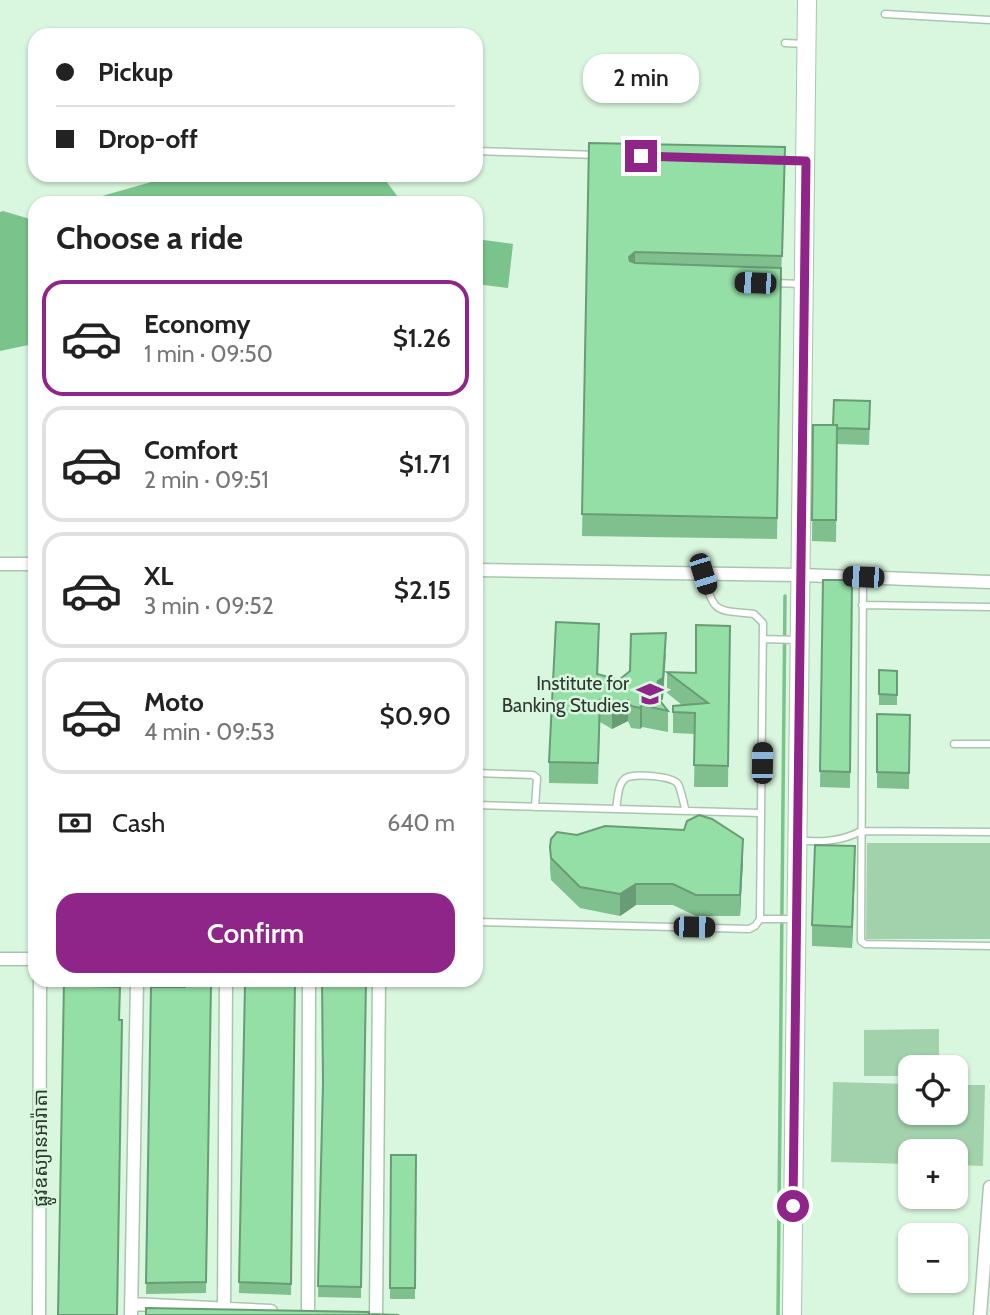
<!DOCTYPE html>
<meta charset="utf-8">
<style>
:root{--surface:#fff;--page:#f2f2f2;--text:#222;--muted:#767676;--line:#e0e0e0;--accent:#902589}
body{margin:0;font-family:Cabin,"Noto Sans Khmer",sans-serif;background:var(--page);color:var(--text);height:100vh;display:flex;flex-direction:column;font-size:26px;white-space:nowrap}
*{box-sizing:border-box;margin:0}
p{font-size:23px;color:var(--muted)}
.icon{flex:none;width:38px;height:38px;fill:none;stroke:currentColor;stroke-width:2;stroke-linecap:round;stroke-linejoin:round}
.map{position:relative;flex:1;overflow:hidden}
.drawer{position:absolute;left:28px;top:196px;width:455px;height:791px;display:flex;flex-direction:column;background:var(--surface);border-radius:21px;box-shadow:0 2px 5px #0004}
.drawer>*{flex:none}
.hud{position:absolute;left:28px;top:28px;width:455px;height:154px;border-radius:21px;box-shadow:0 2px 5px #0004;display:grid;align-content:center;height:154px;padding:0 28px;background:var(--surface)}
.buttons{position:absolute;left:898px;top:1055px;display:grid;gap:14px}
.buttons a{display:grid;place-items:center;width:70px;height:70px;border-radius:14px;background:var(--surface);box-shadow:0 2px 5px #0004;font-size:35px}
.end{position:absolute;width:32px;height:32px;margin:-16px;border:9px solid #902589;background:#fff;box-shadow:0 0 0 4px #fff}
.from{border-radius:50%}
.bubble{position:absolute;height:49px;border-radius:21px;background:var(--surface);box-shadow:0 2px 5px #0004;font-size:23px;font-weight:600;line-height:49px;text-align:center}
.car{position:absolute;width:21px;height:42px;margin:-21px -10px;border-radius:9px;box-shadow:0 0 5px 2px #0007;background:linear-gradient(#222 24%,#8ab4d8 0 40%,#222 0 76%,#8ab4d8 0 86%,#222 0)}
.hud b{display:flex;align-items:center;gap:24px;height:66px;font-size:26px}
.hud b+b{border-top:2px solid var(--line)}
.hud i{width:18px;height:18px;background:var(--text)}
ul{padding:0;list-style:none}
li{display:flex;align-items:center;gap:21px;height:116px;margin:0 14px 10px;padding:0 14px;border:4px solid var(--line);border-radius:21px}
li div{flex:1}
li b{display:block;font-size:26px}
li em{font-style:normal;font-weight:600}
li.current{border-color:var(--accent)}
li>.icon{width:63px;height:63px;stroke-width:1.5}
h2{padding:0 28px;font-size:32px;line-height:84px}
.pay{display:flex;align-items:center;gap:18px;height:77px;padding:0 28px;font-size:26px}
.pay p{margin-inline-start:auto}
.cta{display:flex;gap:14px;margin-top:auto;padding:14px 28px}
.cta a{flex:1;height:80px;border-radius:21px;background:var(--accent);color:#fff;font-size:28px;font-weight:600;line-height:80px;text-align:center}
.map>svg:first-child{display:block}
.green{fill:#a2d2ac}
.water{fill:#7ac48c}
.lines{fill:none;stroke-linecap:round;stroke-linejoin:round}
.stream{stroke:#7ac48c;stroke-width:3.5}
.lane-casing{stroke:#aac5af;stroke-width:9}
.street-casing{stroke:#aac5af;stroke-width:15}
.secondary-casing{stroke:#aac5af;stroke-width:20}
.lane{stroke:#fff;stroke-width:6}
.street{stroke:#fff;stroke-width:12}
.secondary{stroke:#fff;stroke-width:18}
.wall{fill:#7fc08e}
.shaded-wall{fill:#689c74}
.building{fill:#94dfa5;stroke:#689c74;stroke-width:2}
.route{stroke:#902589;stroke-width:9}
.labels{text-anchor:middle;dominant-baseline:central;stroke-width:5;stroke-linejoin:round;paint-order:stroke}
.poi-label{font-size:19px;fill:#2d382f;stroke:#d9f6de;text-anchor:end}
.street-label{font-size:19px;fill:#2d382f;stroke:#d9f6de}
</style>
<div class="map">
<svg width="990" height="1315" viewBox="0 0 990 1315">
<rect width="100%" height="100%" fill="#d9f6de"/>
<path class="green" d="M867,843H990V939H866Z
M939,1029V1067L910,1068V1076H864V1030Z
M833,1082L910,1084V1113H956V1085H985L983,1166L956,1165V1152H910V1164L831,1162Z"/>
<path class="water" d="M176,175H378L383,177L401,201V203H94L95,198Z
M3,211L30,219L35,231L33,344L0,351V212Z
M476,239L513,244L508,288L476,284Z"/>
<g class="lines">
<path class="stream" d="M778,1315L785,596"/>
<g class="lane-casing">
<path id="lane" d="M885,14L990,20
M785,43L805,44
M476,151L597,155
M776,160L804,161
M774,283L802,284
M863,577L861,941L865,944L990,946
M862,605L990,607
M764,639L798,640
M954,744H990
M476,773L533,775L537,778L535,807
M476,805L761,813L763,623L754,614C714,610 715,614 703,574
M616,809C618,800 617,784 626,778C634,773 673,776 678,784C682,792 683,803 686,811
M798,840C819,843 843,841 861,831L990,832
M760,919H795
M476,922L749,929L755,926L760,919L761,813"/>
</g>
<g class="street-casing">
<path id="street" d="M0,564H35
M476,570L801,575L990,582
M0,959H35
M132,1304L271,1311
M224,1309L226,980
M308,1313L309,980
M39,1315L40,980
M131,1315L137,980
M376,1315L379,980
M980,1315L990,1187"/>
</g>
<g class="secondary-casing">
<path id="secondary" d="M792,1315L807,0"/>
</g>
<use href="#lane" class="lane"/>
<use href="#street" class="street"/>
<use href="#secondary" class="secondary"/>
</g>
<path class="wall" d="M589,143L785,169L781,278L777,539L582,536Z
M870,417L869,445L837,444L836,542L812,541L813,425H833Z
M823,580H852L850,788L820,787Z
M730,626L728,787H694L695,734L673,733V712L682,705L667,693V672L696,673Z
M599,645L598,675L619,680L666,654L663,699L661,701L668,711V732L642,727L640,729L631,728L628,721L612,729L600,722L598,784L549,783V762Z
M879,670L897,671V705H879Z
M877,714L910,715L909,789L877,788Z
M577,835L743,860L740,916H696L673,905H636L620,916L580,908L551,880L550,868V847Z
M855,867L852,948L812,946V925Z
M366,980L361,1298L318,1297L323,1085Z
M295,982L291,1295L239,1293L245,984Z
M211,984L206,1293L146,1294L151,987H185Z
M391,1155H416L415,1299H390Z"/>
<path class="shaded-wall" d="M635,252V273L629,257Z
M666,633L663,699L658,703L656,690Z
M628,700V721L612,729V708Z
M642,705V727L640,729V708Z
M743,839V860L740,916V895Z
M855,846V867L852,948V927Z
M636,884V905L620,916V894Z"/>
<path class="building" d="M589,143L785,147L782,256L635,252L629,257L630,261L635,263L781,268L777,518L582,514Z
M834,400L870,401L869,429L837,428V425H833Z
M813,425H837L836,520H812Z
M823,580H852L850,772L820,771Z
M556,622L599,624L597,674L619,680L630,671L631,634L666,633L663,678L658,681L656,690L657,697L668,711L642,705L640,708L631,706L628,700L612,708L600,700L598,763L549,762Z
M696,625L730,626L728,766L694,765L695,713L673,712V706L708,703L667,672L696,673Z
M879,670L897,671V695L879,694Z
M877,714L910,715L909,773L877,772Z
M699,815L712,819L743,839L740,895H696L673,884H636L620,894L580,887L551,858L550,847L551,839L557,832L577,835L605,826L684,830L687,821Z
M815,845L855,846L852,927L812,925Z
M322,980H366L361,1287L318,1286L323,1083Z
M64,982L91,983L90,986L120,987L119,1020H122L117,1315H58Z
M295,982L291,1284L239,1282L245,984Z
M185,983L211,984L206,1282L146,1283L151,987H185Z
M391,1155H416L415,1288H390Z
M146,1308L369,1312V1314L399,1315H146Z"/>
<g class="lines">
<path class="route" d="M641,156L806,161L793,1206"/>
</g>
<defs>
<g id="university-bare" transform="scale(2.1)"><path d="M0-5L7-2L0 1L-7-2ZM-4 1L0 2.5L4 1V4Q0 6-4 4Z" fill="#902589" stroke="#d9f6de" stroke-width="2.5" paint-order="stroke"/></g>
</defs>
<g fill-rule="evenodd">
<use href="#university-bare" x="650" y="694"/>
</g>
<g class="labels">
<g class="poi-label">
<text x="629" y="683">Institute for<tspan x="629" dy="22">Banking Studies</tspan></text>
</g>
<g class="street-label">
<text transform="translate(40 1148) rotate(-90)">ផ្លូវឧស្យានអារ៉ាតា</text>
</g>
</g>
</svg>
<div class="buttons">
<a><svg class="icon" aria-label="locate" viewBox="0 0 24 24"><circle cx="12" cy="12" r="6"/><path d="M12 2v4M12 18v4M2 12h4M18 12h4"/></svg></a>
<a>+</a>
<a>−</a>
</div>
<i class="end from" style="left:793px;top:1206px"></i>
<i class="end" style="left:641px;top:156px"></i>
<div class="bubble" style="left:583px;top:54px;width:116px">2 min</div>
<i class="car" style="left:755px;top:283px;rotate:272deg"></i>
<i class="car" style="left:703px;top:574px;rotate:163deg"></i>
<i class="car" style="left:863px;top:577px;rotate:272deg"></i>
<i class="car" style="left:762px;top:763px;rotate:1deg"></i>
<i class="car" style="left:694px;top:927px;rotate:91deg"></i>
<div class="hud">
<b><i class="from"></i>Pickup</b>
<b><i></i>Drop-off</b>
</div>
<section class="drawer">
<h2>Choose a ride</h2>
<ul>
<li class="current"><svg class="icon" aria-label="car" viewBox="0 0 24 24"><path d="M5 17H2v-5l4-1 3-4h7l3 4 3 1v5h-3M9 17h6M6 11h13"/><circle cx="7" cy="17" r="2"/><circle cx="17" cy="17" r="2"/></svg><div><b>Economy</b><p>1 min · 09:50</p></div><em>$1.26</em></li>
<li><svg class="icon" aria-label="car" viewBox="0 0 24 24"><path d="M5 17H2v-5l4-1 3-4h7l3 4 3 1v5h-3M9 17h6M6 11h13"/><circle cx="7" cy="17" r="2"/><circle cx="17" cy="17" r="2"/></svg><div><b>Comfort</b><p>2 min · 09:51</p></div><em>$1.71</em></li>
<li><svg class="icon" aria-label="car" viewBox="0 0 24 24"><path d="M5 17H2v-5l4-1 3-4h7l3 4 3 1v5h-3M9 17h6M6 11h13"/><circle cx="7" cy="17" r="2"/><circle cx="17" cy="17" r="2"/></svg><div><b>XL</b><p>3 min · 09:52</p></div><em>$2.15</em></li>
<li><svg class="icon" aria-label="car" viewBox="0 0 24 24"><path d="M5 17H2v-5l4-1 3-4h7l3 4 3 1v5h-3M9 17h6M6 11h13"/><circle cx="7" cy="17" r="2"/><circle cx="17" cy="17" r="2"/></svg><div><b>Moto</b><p>4 min · 09:53</p></div><em>$0.90</em></li>
</ul>
<div class="pay"><svg class="icon" aria-label="cash" viewBox="0 0 24 24"><path d="M3 7h18v10H3z"/><circle cx="12" cy="12" r="2"/></svg>Cash<p>640 m</p></div>
<div class="cta"><a>Confirm</a></div>
</section>
</div>
